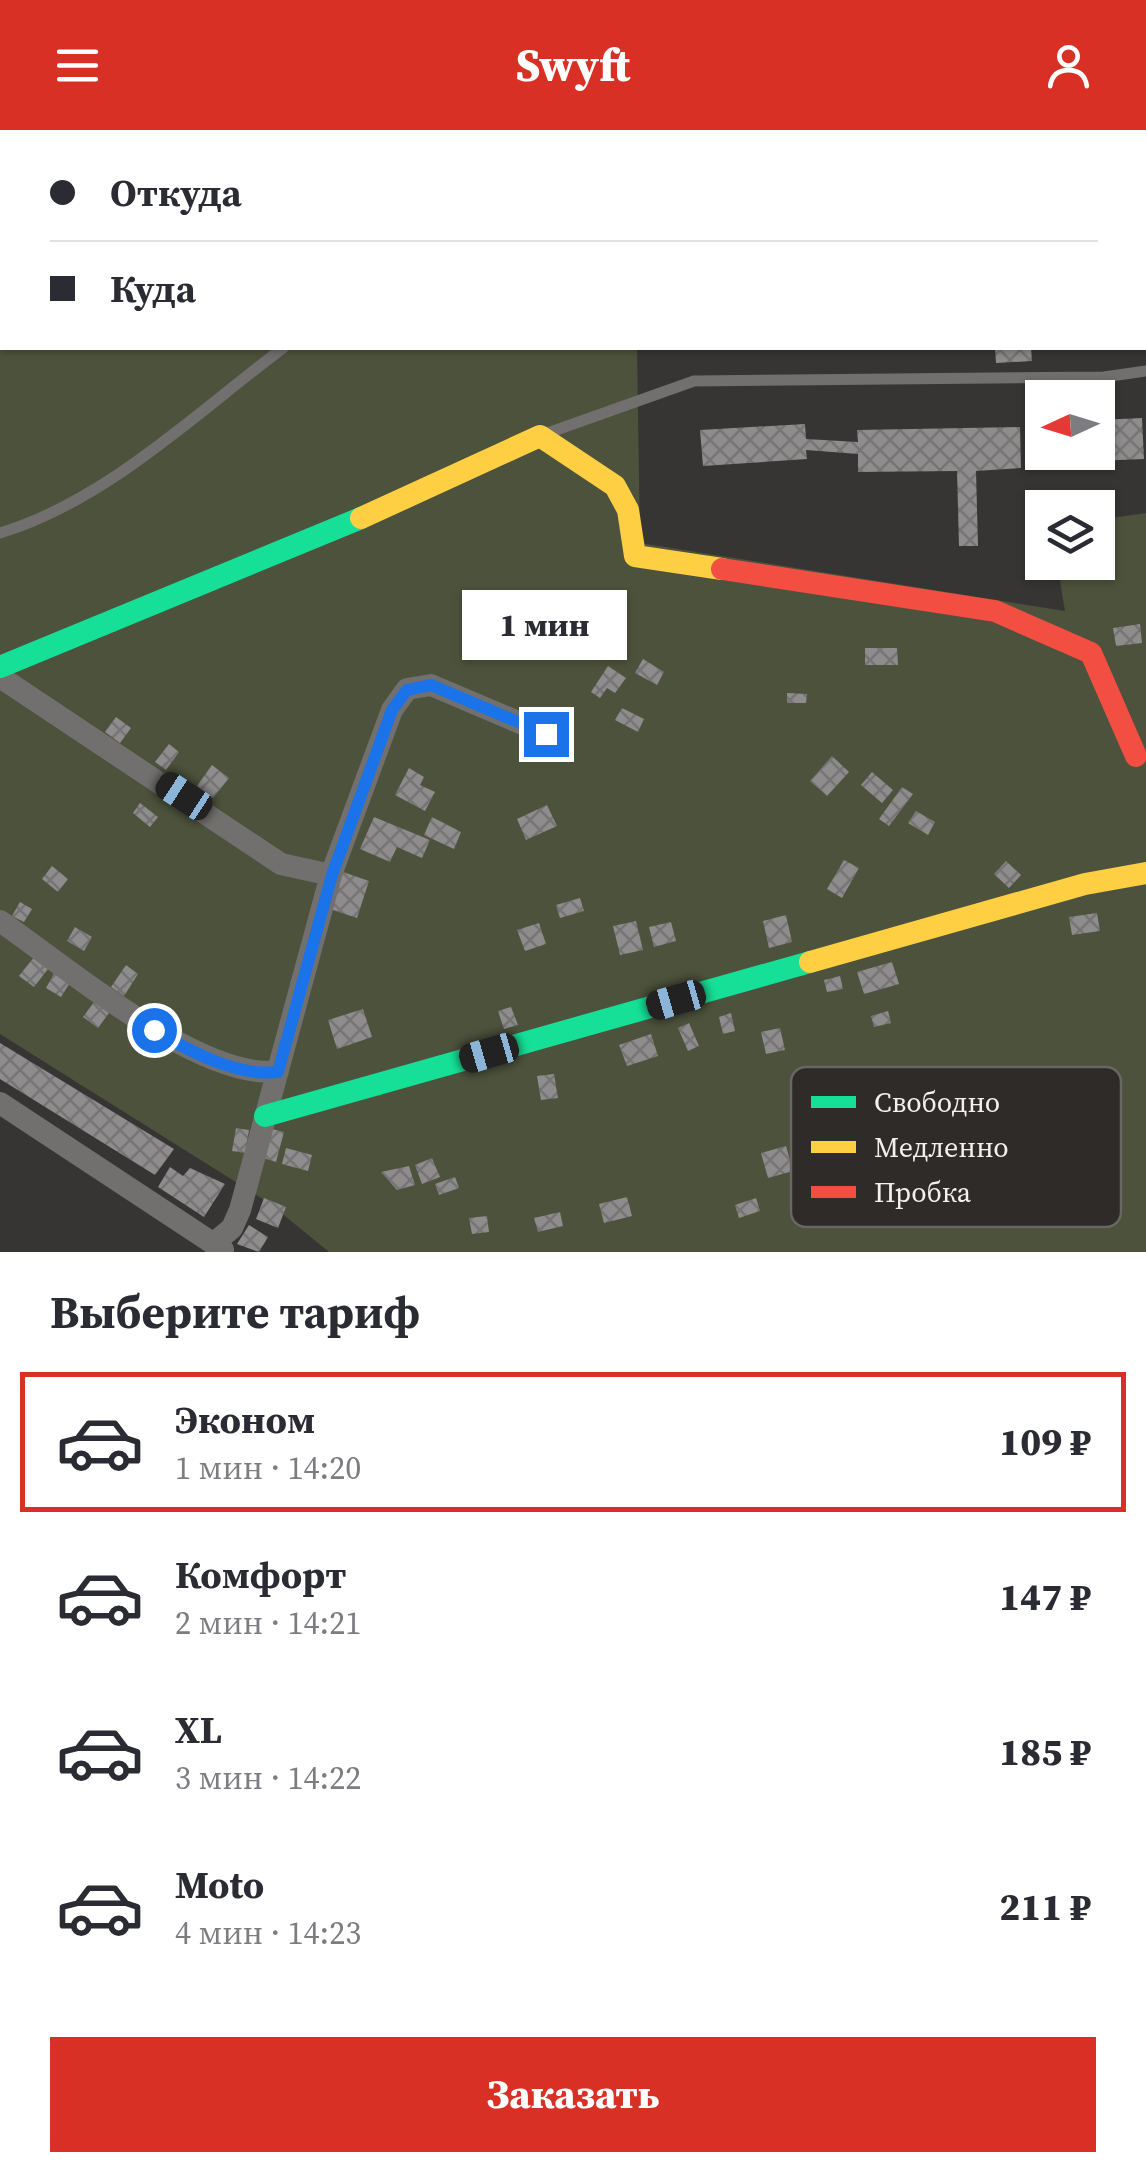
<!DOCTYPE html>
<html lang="ru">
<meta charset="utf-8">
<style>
:root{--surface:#fff;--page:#f2f2f3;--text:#2b2b33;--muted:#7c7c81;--line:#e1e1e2;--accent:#d93025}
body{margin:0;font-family:"Source Serif 4",serif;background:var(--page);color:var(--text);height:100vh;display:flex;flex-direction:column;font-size:38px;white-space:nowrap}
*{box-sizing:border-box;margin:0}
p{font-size:32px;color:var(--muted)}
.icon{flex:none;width:55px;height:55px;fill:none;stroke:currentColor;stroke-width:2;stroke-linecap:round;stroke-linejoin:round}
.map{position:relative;height:1122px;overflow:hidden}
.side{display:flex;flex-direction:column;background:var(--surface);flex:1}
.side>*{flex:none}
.guide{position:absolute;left:0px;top:0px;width:1148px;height:220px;box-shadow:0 2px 8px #0004;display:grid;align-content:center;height:220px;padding:0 50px;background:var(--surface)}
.needle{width:65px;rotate:266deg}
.fabs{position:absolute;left:1025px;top:250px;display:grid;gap:20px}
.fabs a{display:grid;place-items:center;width:90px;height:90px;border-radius:0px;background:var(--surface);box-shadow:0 2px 8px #0004;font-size:50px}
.end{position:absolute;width:45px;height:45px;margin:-22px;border:12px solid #1a73e8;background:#fff;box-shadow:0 0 0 5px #fff}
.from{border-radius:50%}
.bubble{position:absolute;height:70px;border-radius:0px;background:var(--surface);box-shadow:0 2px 8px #0004;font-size:32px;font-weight:800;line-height:70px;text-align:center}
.car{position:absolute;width:30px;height:60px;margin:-30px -15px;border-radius:12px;box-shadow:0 0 8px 2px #0007;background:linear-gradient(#222 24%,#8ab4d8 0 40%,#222 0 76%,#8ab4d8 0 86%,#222 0)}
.guide b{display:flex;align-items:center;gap:35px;height:95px;font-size:38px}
.guide b+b{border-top:2px solid var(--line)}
.guide i{width:25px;height:25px;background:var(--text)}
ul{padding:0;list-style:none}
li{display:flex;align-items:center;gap:30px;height:140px;margin:0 20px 15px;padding:0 30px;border:5px solid transparent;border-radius:0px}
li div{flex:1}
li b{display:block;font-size:38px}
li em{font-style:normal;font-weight:800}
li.selected{border-color:var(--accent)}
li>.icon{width:90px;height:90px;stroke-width:1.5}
h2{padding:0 50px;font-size:45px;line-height:120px}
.action{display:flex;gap:20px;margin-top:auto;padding:20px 50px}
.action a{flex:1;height:115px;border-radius:0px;background:var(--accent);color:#fff;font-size:40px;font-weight:800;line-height:115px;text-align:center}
header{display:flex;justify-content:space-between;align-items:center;height:130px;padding:0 50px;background:var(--accent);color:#fff;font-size:45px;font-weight:800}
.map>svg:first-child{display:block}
.green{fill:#4d523c}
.building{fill:url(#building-cross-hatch)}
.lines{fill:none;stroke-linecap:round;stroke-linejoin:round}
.lane{stroke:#71706e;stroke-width:11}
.street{stroke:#71706e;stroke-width:22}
.fast{stroke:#16e098;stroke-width:22}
.slow{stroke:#ffcf43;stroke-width:22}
.jam{stroke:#f24e42;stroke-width:22}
.route{stroke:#1a73e8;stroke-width:12}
.key{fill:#2e2b29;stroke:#696664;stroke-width:2.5}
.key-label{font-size:28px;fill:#f3f1ef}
</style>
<header><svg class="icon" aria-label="menu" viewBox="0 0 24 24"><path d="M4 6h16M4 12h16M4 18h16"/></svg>Swyft<svg class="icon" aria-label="person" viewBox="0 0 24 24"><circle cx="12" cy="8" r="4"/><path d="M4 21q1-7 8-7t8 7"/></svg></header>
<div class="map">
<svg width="1146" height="1122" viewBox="0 0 1146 1122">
<defs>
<pattern id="building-cross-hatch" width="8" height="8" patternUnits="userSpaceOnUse" patternTransform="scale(2.5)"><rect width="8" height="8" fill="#8e8c8c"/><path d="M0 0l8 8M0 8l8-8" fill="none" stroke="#767474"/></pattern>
</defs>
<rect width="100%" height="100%" fill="#373533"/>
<path class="green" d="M0,0L634,2H2V218H637L640,413L1065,481L1057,433L1098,432V390L1146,383V1122H329L269,1073L0,904Z"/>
<path class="building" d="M995,218H1031L1032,231L996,233Z
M1142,288L1144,329L1069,332L1068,322H1098V290Z
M805,294L806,309L858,312L857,300L1020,297L1021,338L976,341L978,416H959L957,341L858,342V324L806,320L807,329L703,336L700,300Z
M1140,494L1142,513L1116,516L1113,498Z
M865,518H897L898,535H865Z
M643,529L664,542L657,555L635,543Z
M608,536L626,548L615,563L607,558L600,568L591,562Z
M787,563L807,564L806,573H787Z
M622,578L644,589L638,602L615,590Z
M116,587L131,598L120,613L105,602Z
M169,614L179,622L166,640L155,632Z
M832,626L849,642L827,666L810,651Z
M212,635L229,648L213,668L197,656Z
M409,638L424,647L420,655L435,662L425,681L395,665Z
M872,642L893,660L882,673L861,655Z
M902,657L913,664L889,696L879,689Z
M140,673L158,687L150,697L133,683Z
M547,675L557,696L526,710L517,689Z
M916,681L935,692L928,705L908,693Z
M374,687L430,710L422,728L397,717L390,732L360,719Z
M432,687L461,702L454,719L424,705Z
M844,730L859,738L842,768L827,759Z
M1006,731L1021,745L1009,758L994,744Z
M52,736L68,749L58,762L42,749Z
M340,741L369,751L357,788L327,778Z
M580,768L584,781L560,788L556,775Z
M20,772L32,779L24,792L12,786Z
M1097,783L1100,801L1072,805L1069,787Z
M786,785L792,812L769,818L763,791Z
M636,791L643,820L620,825L613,796Z
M671,792L676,811L654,817L649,797Z
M539,793L546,814L525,821L517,800Z
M75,797L92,807L84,821L67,811Z
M38,822L52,834L34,857L19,846Z
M892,832L899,854L864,864L857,842Z
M126,835L138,844L124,866L111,857Z
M57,838L73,848L61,867L46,858Z
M840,846L843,859L827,862L824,850Z
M94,872L109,883L98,898L83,887Z
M511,877L518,895L504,899L498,881Z
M363,879L372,907L337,919L328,890Z
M888,881L891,893L874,897L871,886Z
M731,883L735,901L723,904L719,887Z
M689,893L699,916L688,921L678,898Z
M780,898L785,920L766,924L761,902Z
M651,904L658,926L627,936L619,915Z
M0,913L174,1019L155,1045L0,949Z
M554,944L558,968L541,970L537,946Z
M236,998L249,1000L245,1023L232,1021Z
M272,999L284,1002L276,1032L263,1028Z
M786,1016L793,1041L768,1048L761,1023Z
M286,1018L312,1025L308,1041L282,1034Z
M432,1028L440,1047L422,1054L415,1035Z
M409,1036L415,1055L397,1060L381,1042Z
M170,1037L183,1046L190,1038L225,1054L204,1087L158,1057Z
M455,1047L459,1058L439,1065L435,1054Z
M627,1067L632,1086L604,1093L599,1074Z
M264,1068L286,1077L278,1098L256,1089Z
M756,1068L760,1081L739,1088L735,1075Z
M560,1082L563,1096L538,1102L534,1088Z
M487,1086L489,1102L472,1104L469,1088Z
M249,1095L268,1107L259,1122L237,1114Z"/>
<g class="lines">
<path class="lane" d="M567,2L570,0
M0,4L4,0
M545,304L694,251L1104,247L1146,241
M0,403C106,371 195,284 283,218"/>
<path class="street" d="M0,547L281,734L331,745L240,1080L232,1098L213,1114
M331,745L392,580L407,559L431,555L546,604
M0,791C64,835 202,952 278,941
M0,973L223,1120"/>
<path class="fast" d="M0,537L361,388
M265,986L810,832"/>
<path class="slow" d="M361,388L540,306L615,356L628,380L635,426L722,439
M810,832L1085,754L1146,743"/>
<path class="jam" d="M722,439L995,481L1091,523L1136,626"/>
</g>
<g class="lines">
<path class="route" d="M154,900C189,921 237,947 278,942L332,745L392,580L407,560L431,555L546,604"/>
</g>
<rect x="791" y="937" width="330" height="160" rx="15" class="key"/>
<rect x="811" y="966" width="45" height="12" fill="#16e098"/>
<rect x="811" y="1011" width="45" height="12" fill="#ffcf43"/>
<rect x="811" y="1056" width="45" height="12" fill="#f24e42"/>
<g class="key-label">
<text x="874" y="982">Свободно</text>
<text x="874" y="1027">Медленно</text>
<text x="874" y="1072">Пробка</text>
</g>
</svg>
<div class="fabs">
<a><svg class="needle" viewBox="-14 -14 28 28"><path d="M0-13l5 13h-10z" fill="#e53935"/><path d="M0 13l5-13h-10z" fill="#7c7c81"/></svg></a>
<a><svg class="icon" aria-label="layers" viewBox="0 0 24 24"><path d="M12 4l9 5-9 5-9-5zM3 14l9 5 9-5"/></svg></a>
</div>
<i class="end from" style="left:154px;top:900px"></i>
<i class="end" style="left:546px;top:604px"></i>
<div class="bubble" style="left:462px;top:460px;width:165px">1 мин</div>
<i class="car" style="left:184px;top:666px;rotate:303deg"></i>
<i class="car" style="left:676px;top:870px;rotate:254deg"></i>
<i class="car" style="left:489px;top:923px;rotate:254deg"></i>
<div class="guide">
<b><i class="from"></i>Откуда</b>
<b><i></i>Куда</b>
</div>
</div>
<section class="side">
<h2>Выберите тариф</h2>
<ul>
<li class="selected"><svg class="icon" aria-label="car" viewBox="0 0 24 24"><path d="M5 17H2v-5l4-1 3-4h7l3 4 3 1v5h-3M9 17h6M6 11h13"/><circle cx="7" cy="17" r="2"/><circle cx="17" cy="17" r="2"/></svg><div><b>Эконом</b><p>1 мин · 14:20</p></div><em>109 ₽</em></li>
<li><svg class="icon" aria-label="car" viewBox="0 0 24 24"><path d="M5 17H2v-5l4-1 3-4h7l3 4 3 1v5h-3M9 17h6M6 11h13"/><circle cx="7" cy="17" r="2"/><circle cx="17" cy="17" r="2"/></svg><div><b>Комфорт</b><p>2 мин · 14:21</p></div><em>147 ₽</em></li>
<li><svg class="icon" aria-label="car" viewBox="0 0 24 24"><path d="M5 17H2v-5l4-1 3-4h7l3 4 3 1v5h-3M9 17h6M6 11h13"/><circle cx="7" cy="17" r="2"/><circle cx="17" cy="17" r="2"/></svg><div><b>XL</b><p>3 мин · 14:22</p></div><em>185 ₽</em></li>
<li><svg class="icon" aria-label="car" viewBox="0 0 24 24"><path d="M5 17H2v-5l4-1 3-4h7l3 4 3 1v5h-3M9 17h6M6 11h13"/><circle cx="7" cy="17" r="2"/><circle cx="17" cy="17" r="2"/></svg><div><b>Moto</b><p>4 мин · 14:23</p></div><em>211 ₽</em></li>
</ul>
<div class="action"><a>Заказать</a></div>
</section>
